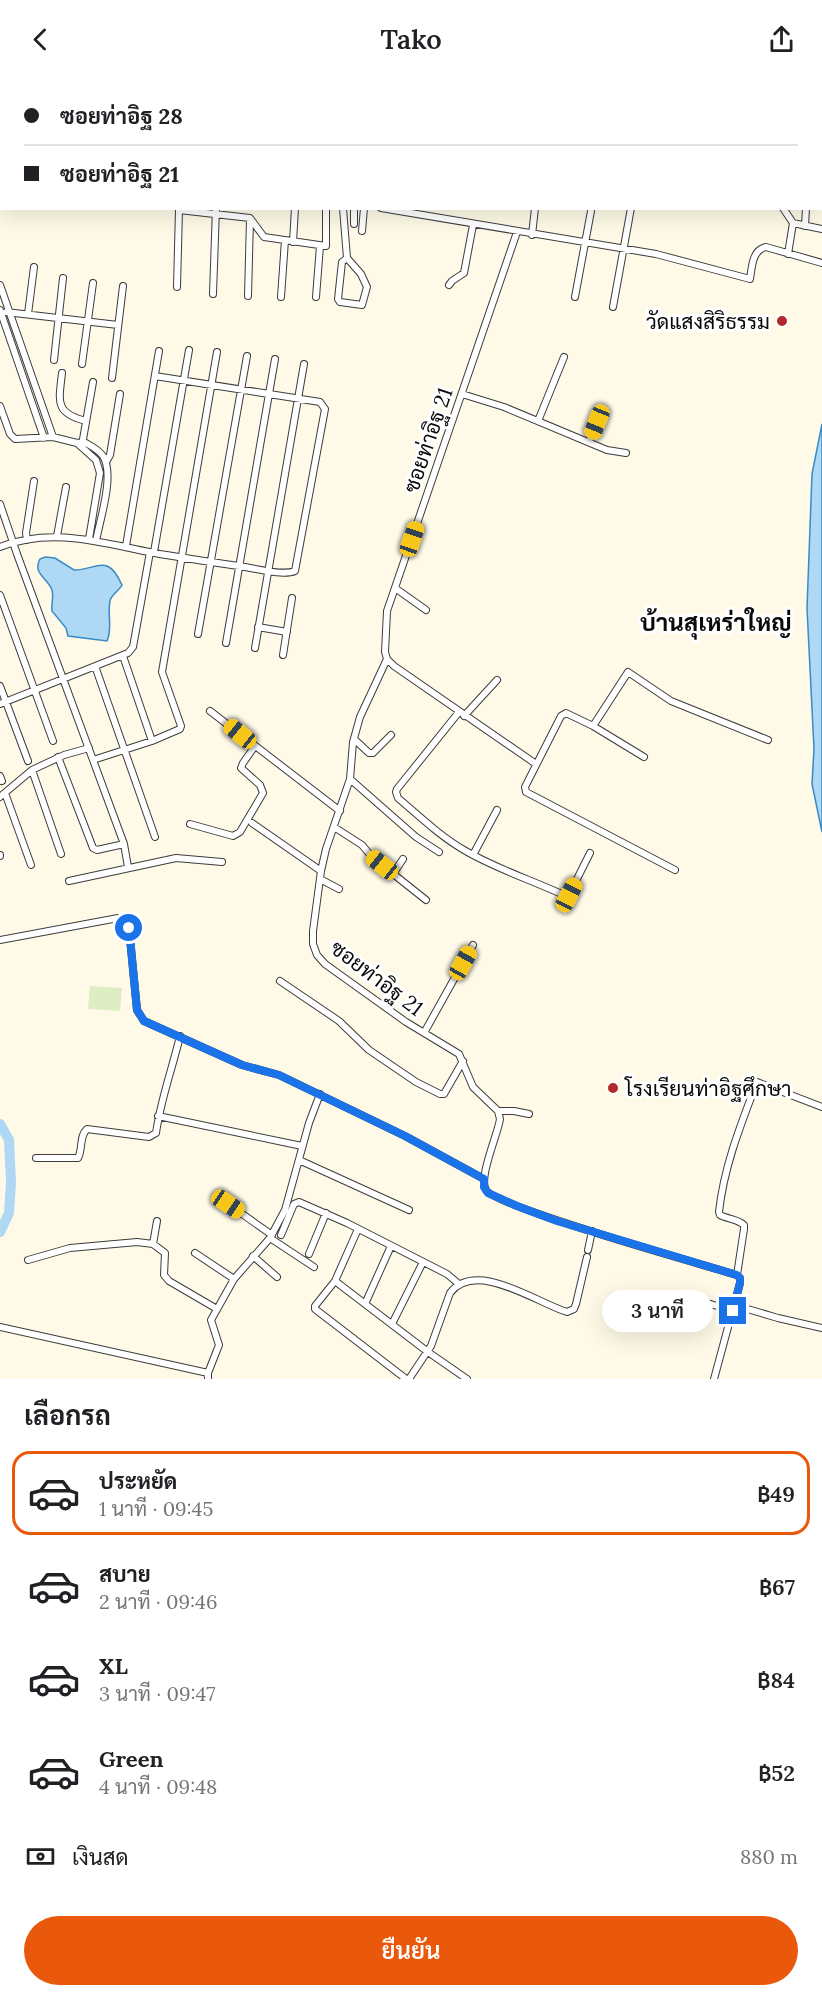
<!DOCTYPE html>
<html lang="th">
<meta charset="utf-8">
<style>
:root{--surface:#fff;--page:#f6f6f6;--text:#202124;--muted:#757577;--line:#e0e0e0;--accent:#ea580c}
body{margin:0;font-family:Lora,Sarabun,serif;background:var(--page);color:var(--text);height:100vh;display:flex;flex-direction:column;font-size:22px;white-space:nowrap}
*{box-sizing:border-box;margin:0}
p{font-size:20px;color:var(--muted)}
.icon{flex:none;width:33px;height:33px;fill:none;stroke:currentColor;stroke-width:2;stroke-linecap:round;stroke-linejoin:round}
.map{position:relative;height:1301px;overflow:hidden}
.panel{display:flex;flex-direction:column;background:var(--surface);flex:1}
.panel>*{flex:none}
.banner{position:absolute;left:0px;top:0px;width:822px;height:132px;box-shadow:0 6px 24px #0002;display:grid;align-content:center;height:132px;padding:0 24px;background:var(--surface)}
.end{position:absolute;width:27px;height:27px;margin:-14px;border:8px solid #1a73e8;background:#fff;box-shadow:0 0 0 3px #fff}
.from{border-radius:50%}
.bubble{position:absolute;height:42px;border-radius:21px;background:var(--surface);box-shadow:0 6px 24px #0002;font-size:20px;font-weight:600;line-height:42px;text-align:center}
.car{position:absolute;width:18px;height:36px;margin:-18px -9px;border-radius:8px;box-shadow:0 0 4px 2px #0007;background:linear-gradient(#f5c518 24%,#345 0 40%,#f5c518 0 76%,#345 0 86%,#f5c518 0)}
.banner b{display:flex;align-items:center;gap:21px;height:57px;font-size:22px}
.banner b+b{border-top:2px solid var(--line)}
.banner i{width:15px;height:15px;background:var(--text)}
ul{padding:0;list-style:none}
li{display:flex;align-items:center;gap:18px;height:84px;margin:0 12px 9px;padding:0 12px;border:3px solid transparent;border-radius:18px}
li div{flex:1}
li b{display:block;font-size:22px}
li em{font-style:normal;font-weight:600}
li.current{border-color:var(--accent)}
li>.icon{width:54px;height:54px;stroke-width:1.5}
h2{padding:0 24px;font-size:27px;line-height:72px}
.pay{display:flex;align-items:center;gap:15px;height:66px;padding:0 24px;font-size:22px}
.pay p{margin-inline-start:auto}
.cta{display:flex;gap:12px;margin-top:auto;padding:12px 24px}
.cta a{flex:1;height:69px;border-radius:36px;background:var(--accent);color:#fff;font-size:24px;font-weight:600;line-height:69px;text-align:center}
header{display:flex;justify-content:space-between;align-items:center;height:78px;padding:0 24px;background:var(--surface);font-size:27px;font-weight:600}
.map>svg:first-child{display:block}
.pitch{fill:#deedc4}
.water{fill:#aed8f3;stroke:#388bc7;stroke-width:1.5}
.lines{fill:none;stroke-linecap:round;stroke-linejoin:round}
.river{stroke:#aed8f3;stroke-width:10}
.minor-casing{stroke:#3c3c3c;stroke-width:8}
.minor{stroke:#fff;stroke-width:6}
.route{stroke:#1a73e8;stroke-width:8}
.poi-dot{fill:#b3282b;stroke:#fff;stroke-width:2}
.labels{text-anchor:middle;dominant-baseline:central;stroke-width:6;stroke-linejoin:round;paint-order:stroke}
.poi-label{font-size:21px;fill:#090909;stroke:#fff;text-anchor:end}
.street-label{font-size:21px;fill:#090909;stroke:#fff}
.quarter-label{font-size:24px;font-weight:bold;fill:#090909;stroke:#fff}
</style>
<header><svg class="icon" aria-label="back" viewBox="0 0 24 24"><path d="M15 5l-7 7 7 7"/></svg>Tako<svg class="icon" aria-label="share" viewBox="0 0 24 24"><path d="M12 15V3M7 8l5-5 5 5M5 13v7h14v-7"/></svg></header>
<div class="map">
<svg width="822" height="1301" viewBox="0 0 822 1301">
<rect width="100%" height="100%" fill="#fefae7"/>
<path class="pitch" d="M90,908L122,910L120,933L88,931Z"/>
<path class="water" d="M822,346V754L812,706L814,671L807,530L812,396Z
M45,479L55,480L74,492C97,492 107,474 122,507C119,513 111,517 110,523C107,537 113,549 107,563L68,558L66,550L52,533C51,526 54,519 52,512C48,500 32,496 40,481Z"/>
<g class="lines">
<path class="river" d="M0,1046L9,1062L11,1104L9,1135L0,1154"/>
<g class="minor-casing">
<path id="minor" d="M132,0L140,2
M253,0L254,2
M415,0L416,2
M495,0L496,2
M548,0L549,2
M736,0L737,2
M32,2L33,0
M68,2V0
M107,2V0
M779,2L780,0
M820,42H822
M0,67L2,68
M820,71L822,70
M343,130L347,180L361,196L367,209L362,227L340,224L338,221L342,184L347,180
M381,130L656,176L750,201C752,189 752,172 766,169L822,185
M783,130L793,145L788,176
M179,132L250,140L264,159L326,168V131
M793,145L822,151
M354,146V130
M805,148L806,130
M362,153L364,130
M517,154L387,533L385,574L387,581L360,639L353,664L350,701L326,771L321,793L313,853V866L317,877L325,886L406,944L459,976L473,1009L498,1033L500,1041C498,1056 478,1100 486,1112C496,1129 704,1187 737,1197L740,1200V1205L714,1301
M532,157L535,130
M293,164L295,130
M0,207L53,359
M449,207L452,203L464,195L473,147
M177,209L179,131
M213,216L216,130
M248,218L250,141
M281,219L285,162
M316,219L320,168
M575,219L591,133
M613,229L631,130
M0,232L44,360
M6,234L118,247
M28,236L34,189
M54,282L63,200
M82,286L93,205
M62,295C59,323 54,335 86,343
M112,300L123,208
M462,316L504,329L607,372L626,375
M0,328L10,356L15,361L53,359L77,365L84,364C91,368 98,371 103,378C115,397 100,441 96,463
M538,343L564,279
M589,364L597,343
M77,365L96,382L100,395L89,461
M82,367L93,304
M106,384L110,377L120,316
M0,426L17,476L124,766L128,789
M57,458L66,409
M27,462L26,455L34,403
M126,468L159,273
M0,469C50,449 99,464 149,474C181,480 213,484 245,489C258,491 283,498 295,493L325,331L320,324L155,298
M154,474L189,272
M395,510L426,532
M0,517L53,663
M258,549L287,554
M198,556L247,278
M226,565L275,281
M255,570L304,286
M283,577L292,520
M123,578L152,663
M387,581L394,588L536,686
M95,588L155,759
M0,608L28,683
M0,626L128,575L133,569L150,474
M210,633L340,733
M459,634L397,711L396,714L398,720C419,738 440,758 464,772C496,791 532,802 566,818L569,817L590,775
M464,638L497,602
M593,648L628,594L671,623L768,662
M354,661L369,675H373L391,657
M58,679L93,770L97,772L124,766
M644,679L593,648L566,635L561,638L525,709L526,714L675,792
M93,682L152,663L180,651L181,648L162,594L217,274
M32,692L61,776
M0,698L2,703
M350,701L416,759L439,774
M5,715L31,787
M0,719L32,692L64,677L89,670
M252,745L321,793
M190,746L233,758L240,754L263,715L260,707L241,690L243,685L255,668
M334,749L362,767L372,779L426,822
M0,777V778
M473,777L497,732
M393,796L403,781
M320,801L339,811
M69,803L176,780L222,784
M0,862L118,840C128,844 129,850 130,860L137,932L144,943L242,987L279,997L405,1058L484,1101
M280,903L339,943L369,972L416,1004L440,1016H444L463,983
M424,955L473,867
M498,1033H514L529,1036
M158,1038L302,1068
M36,1080H78C83,1071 79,1058 87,1051L149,1059L156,1055C161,1020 172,992 180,958
M299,1082L409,1132
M228,1126L272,1157
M358,1151L335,1203L315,1228V1231L406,1301
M281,1157L294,1126L299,1124L347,1145L447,1196L459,1206
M270,1160L314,1189
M153,1166L157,1143
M588,1172L592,1153
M195,1175L234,1201
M309,1176L326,1135
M253,1178L277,1199
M28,1182L70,1170L137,1164L153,1166L165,1175L164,1197L169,1203L217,1231
M737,1197L744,1151V1147C738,1141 727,1141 720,1137L719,1134C724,1088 741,1046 757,1004L822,1029
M335,1203L428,1274L467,1301
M685,1218L733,1233
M365,1226L391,1168
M734,1227L778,1240L822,1250
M392,1246L423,1184
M0,1249L208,1295
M208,1301V1295L219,1267L211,1242L234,1201L270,1160L285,1132L309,1045L320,1016
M409,1301L431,1268L450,1215C476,1181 537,1225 567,1234L574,1231L576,1226L587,1179"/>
</g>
<use href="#minor" class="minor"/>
</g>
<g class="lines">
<path class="route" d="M129,850L137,932L144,943L242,987L279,997L405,1058L484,1101V1109L488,1115L517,1128L557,1143L737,1197L740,1200V1205L733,1233"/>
</g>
<g class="poi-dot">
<circle cx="782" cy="243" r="6"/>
<circle cx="613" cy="1010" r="6"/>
</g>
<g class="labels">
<g class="poi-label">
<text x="770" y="243">วัดแสงสิริธรรม</text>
<text x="625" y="1010" text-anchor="start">โรงเรียนท่าอิฐศึกษา</text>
</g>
<g class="street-label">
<text transform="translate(428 362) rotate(-71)">ซอยท่าอิฐ 21</text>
<text transform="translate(377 900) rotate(37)">ซอยท่าอิฐ 21</text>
</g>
<g class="quarter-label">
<text x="716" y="544">บ้านสุเหร่าใหญ่</text>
</g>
</g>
</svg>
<i class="end from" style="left:129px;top:850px"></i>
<i class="end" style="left:733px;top:1233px"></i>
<div class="bubble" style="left:602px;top:1212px;width:111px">3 นาที</div>
<i class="car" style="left:597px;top:344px;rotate:202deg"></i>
<i class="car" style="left:412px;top:461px;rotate:19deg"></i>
<i class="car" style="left:240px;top:656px;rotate:309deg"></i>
<i class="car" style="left:382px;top:787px;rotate:309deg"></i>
<i class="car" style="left:569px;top:817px;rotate:27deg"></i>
<i class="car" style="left:463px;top:885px;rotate:29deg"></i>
<i class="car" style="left:228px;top:1126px;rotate:124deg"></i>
<div class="banner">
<b><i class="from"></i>ซอยท่าอิฐ 28</b>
<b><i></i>ซอยท่าอิฐ 21</b>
</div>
</div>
<section class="panel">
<h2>เลือกรถ</h2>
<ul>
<li class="current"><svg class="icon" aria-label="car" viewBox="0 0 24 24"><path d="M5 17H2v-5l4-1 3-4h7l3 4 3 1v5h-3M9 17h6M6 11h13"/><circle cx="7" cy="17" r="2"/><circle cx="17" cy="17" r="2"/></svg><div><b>ประหยัด</b><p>1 นาที · 09:45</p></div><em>฿49</em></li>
<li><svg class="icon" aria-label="car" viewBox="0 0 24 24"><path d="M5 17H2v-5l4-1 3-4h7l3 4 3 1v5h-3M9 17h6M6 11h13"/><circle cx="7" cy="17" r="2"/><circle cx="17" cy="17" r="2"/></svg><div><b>สบาย</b><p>2 นาที · 09:46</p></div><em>฿67</em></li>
<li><svg class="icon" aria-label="car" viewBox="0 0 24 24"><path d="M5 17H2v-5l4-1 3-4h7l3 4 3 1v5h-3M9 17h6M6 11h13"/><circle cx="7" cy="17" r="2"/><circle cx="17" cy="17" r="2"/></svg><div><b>XL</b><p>3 นาที · 09:47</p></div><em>฿84</em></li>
<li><svg class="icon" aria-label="car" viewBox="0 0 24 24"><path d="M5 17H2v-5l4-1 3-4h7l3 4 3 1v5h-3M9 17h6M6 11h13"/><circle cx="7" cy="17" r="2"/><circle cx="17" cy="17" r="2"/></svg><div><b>Green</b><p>4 นาที · 09:48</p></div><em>฿52</em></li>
</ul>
<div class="pay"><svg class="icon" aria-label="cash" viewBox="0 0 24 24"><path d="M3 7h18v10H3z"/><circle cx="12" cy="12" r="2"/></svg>เงินสด<p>880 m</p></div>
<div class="cta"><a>ยืนยัน</a></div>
</section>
